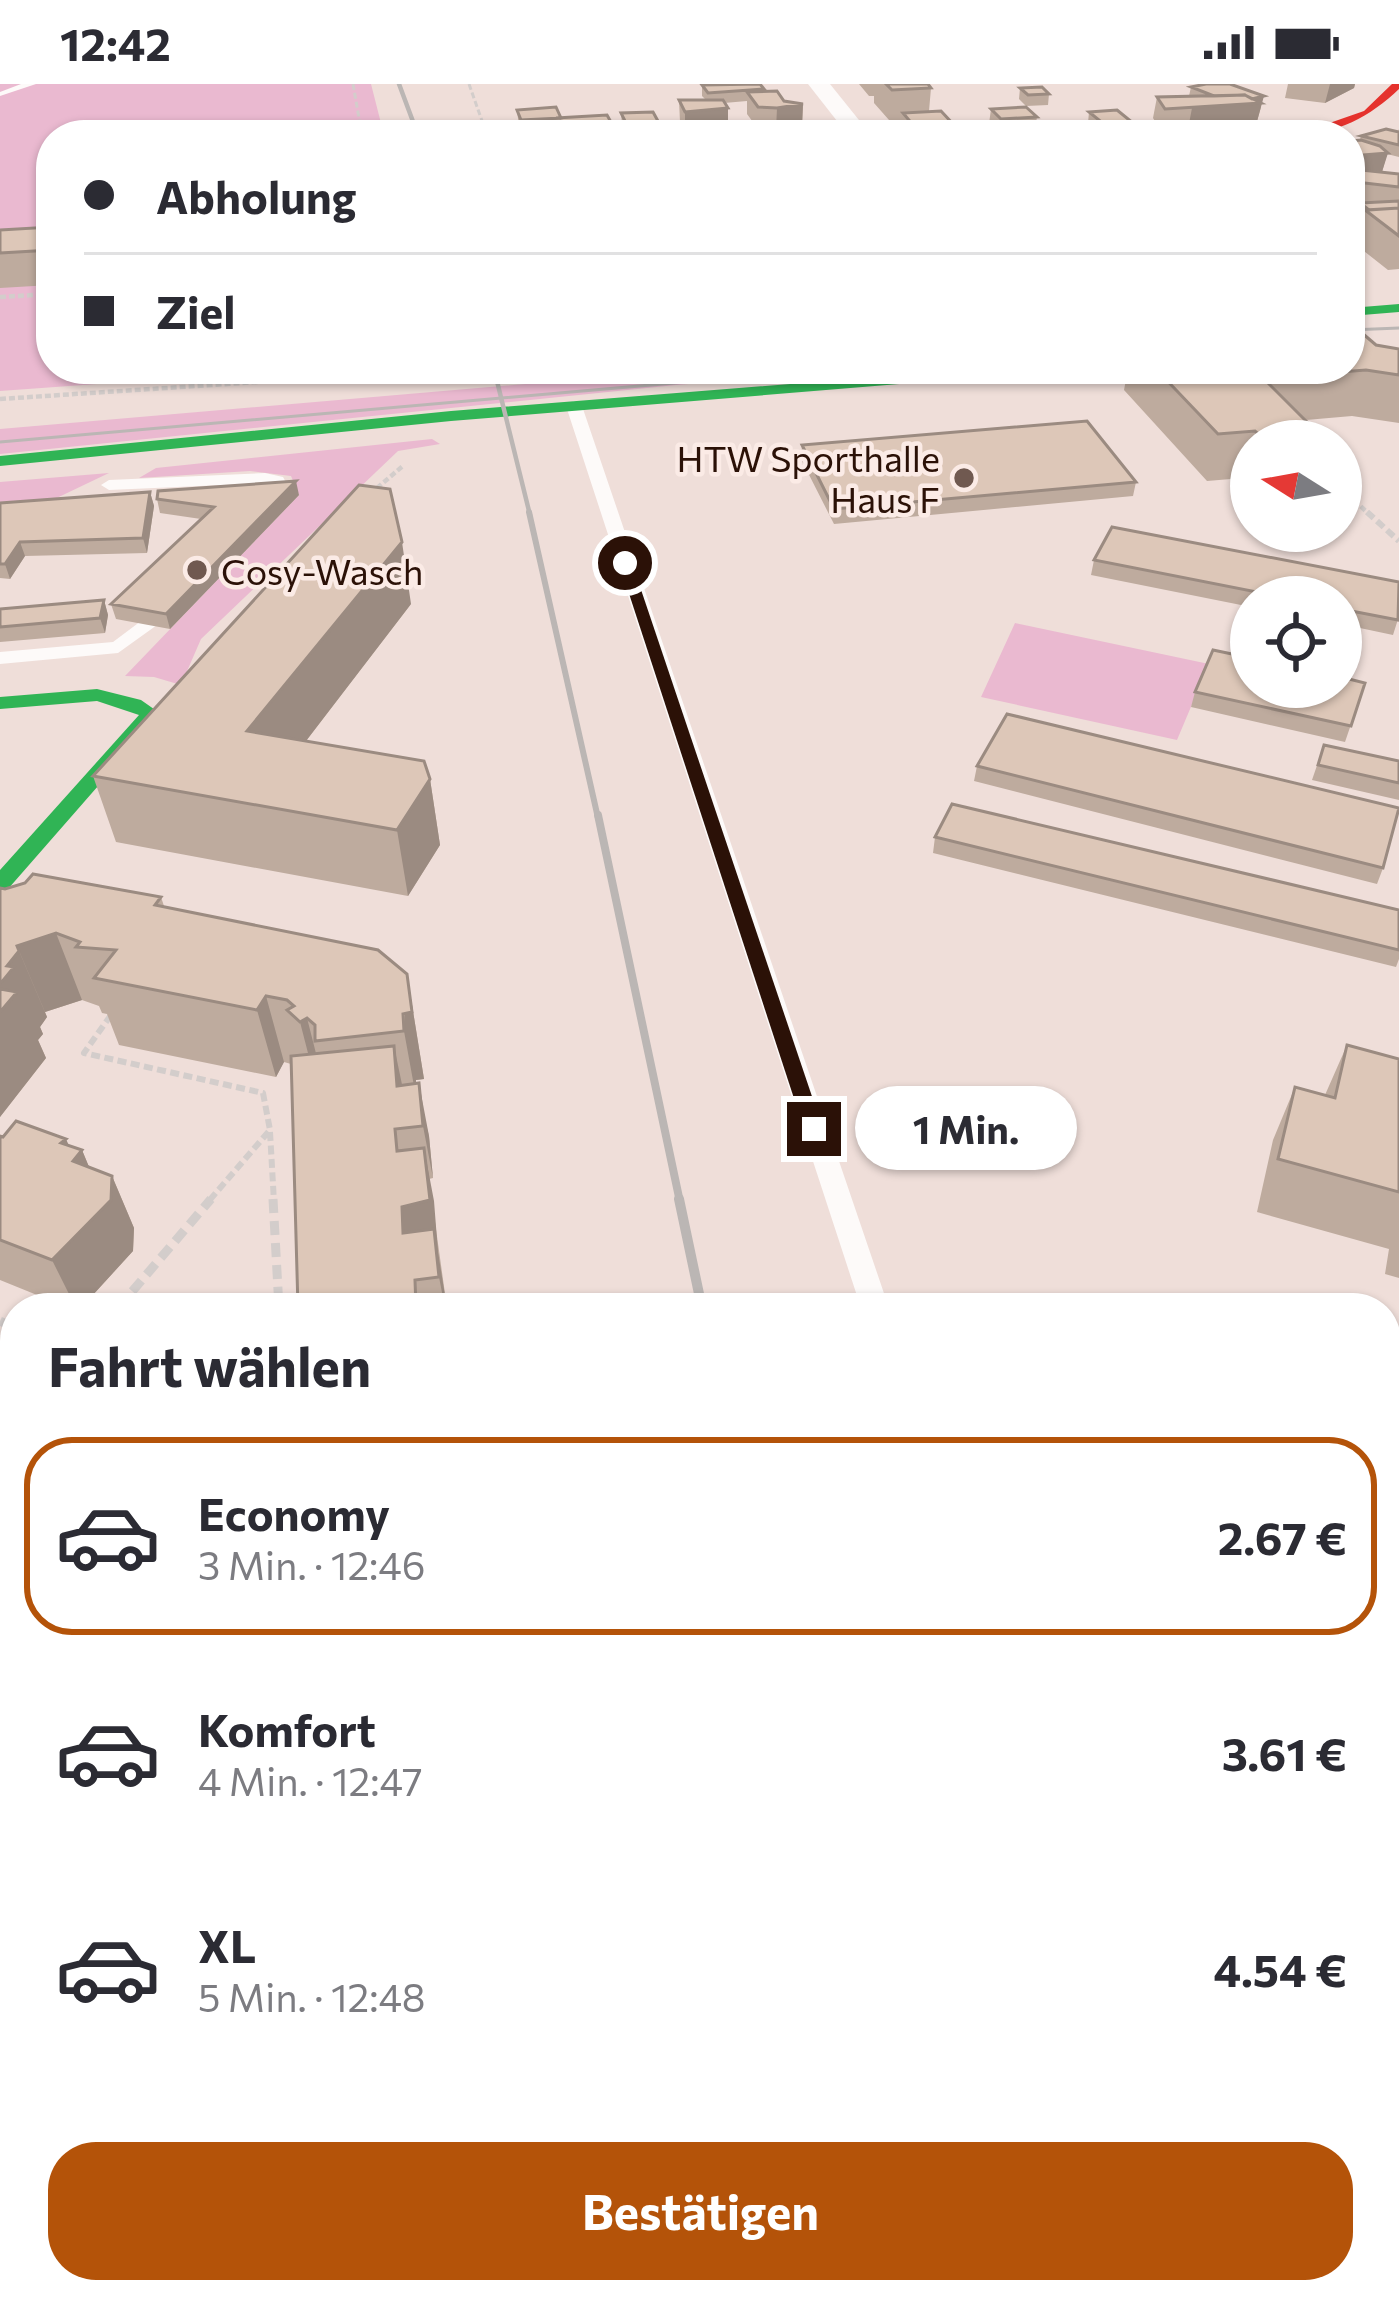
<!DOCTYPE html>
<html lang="de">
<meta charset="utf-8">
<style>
:root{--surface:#fff;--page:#f2f2f3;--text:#2b2b33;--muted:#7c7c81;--line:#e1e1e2;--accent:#b45309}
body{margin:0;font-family:Commissioner,sans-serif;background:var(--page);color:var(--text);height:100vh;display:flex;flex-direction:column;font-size:45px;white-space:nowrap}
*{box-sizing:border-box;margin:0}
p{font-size:39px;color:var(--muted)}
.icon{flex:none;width:66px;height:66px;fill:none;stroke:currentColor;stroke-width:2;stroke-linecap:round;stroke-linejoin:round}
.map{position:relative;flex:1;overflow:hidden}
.side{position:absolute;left:0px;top:1209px;width:1401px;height:1011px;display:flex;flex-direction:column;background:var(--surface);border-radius:48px 48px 0 0;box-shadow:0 3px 9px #0004}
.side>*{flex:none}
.guide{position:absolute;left:36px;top:36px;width:1329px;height:264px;border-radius:48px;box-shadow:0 3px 9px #0004;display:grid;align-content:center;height:264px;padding:0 48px;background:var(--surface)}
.needle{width:78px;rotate:281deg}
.controls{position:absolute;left:1230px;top:336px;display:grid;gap:24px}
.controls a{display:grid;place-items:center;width:132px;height:132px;border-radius:50%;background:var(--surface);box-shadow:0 3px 9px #0004;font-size:60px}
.end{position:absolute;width:54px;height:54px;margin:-27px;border:15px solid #2b1107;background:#fff;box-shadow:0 0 0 6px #fff}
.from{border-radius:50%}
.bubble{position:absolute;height:84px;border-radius:42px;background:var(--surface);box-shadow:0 3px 9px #0004;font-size:39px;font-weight:700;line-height:84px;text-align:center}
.guide b{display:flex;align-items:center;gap:42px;height:114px;font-size:45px}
.guide b+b{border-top:3px solid var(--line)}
.guide i{width:30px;height:30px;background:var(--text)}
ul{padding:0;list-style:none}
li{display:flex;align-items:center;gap:36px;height:198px;margin:0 24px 18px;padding:0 24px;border:6px solid transparent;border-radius:48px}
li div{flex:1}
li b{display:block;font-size:45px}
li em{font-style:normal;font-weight:700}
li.selected{border-color:var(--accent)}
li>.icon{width:108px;height:108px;stroke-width:1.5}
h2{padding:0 48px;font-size:54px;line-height:144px}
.action{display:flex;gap:24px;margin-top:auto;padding:24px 48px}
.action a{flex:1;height:138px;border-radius:48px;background:var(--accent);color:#fff;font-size:48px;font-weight:700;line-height:138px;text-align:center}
.status{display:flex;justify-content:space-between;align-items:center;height:84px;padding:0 60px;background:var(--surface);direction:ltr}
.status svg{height:33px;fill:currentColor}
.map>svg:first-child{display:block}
.green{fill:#eab9d0}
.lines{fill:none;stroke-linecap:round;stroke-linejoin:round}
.path-far4{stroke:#d3cdcb;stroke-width:3;stroke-dasharray:6 3;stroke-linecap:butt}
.path-far3{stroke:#d3cdcb;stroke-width:4.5;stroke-dasharray:6 3;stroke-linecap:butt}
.path-far2{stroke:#d3cdcb;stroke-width:6;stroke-dasharray:9 4.5;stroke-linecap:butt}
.path-far1{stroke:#d3cdcb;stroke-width:9;stroke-dasharray:14 8;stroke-linecap:butt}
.path{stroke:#d3cdcb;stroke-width:10;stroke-dasharray:16 9;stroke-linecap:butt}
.lane{fill:#fdfaf9;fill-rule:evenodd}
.street{fill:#fdfaf9;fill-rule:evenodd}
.fast{fill:#30b455;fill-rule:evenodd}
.jam{fill:#e5322d;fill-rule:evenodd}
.tram{stroke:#bbb6b4;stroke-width:3}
.rail-far4{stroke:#bbb6b4;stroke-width:4.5}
.rail-far3{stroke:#bbb6b4;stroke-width:6}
.rail-far2{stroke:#bbb6b4;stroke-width:8}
.rail-far1{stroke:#bbb6b4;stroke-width:10}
.rail{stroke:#bbb6b4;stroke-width:14}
.wall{fill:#beab9e}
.shaded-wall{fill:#9b8b81}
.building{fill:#ddc7b8;stroke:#9b8b81;stroke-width:3}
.route{fill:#2b1107}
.poi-dot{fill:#705950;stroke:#fbebe6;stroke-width:4.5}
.labels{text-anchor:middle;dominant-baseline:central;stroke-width:9;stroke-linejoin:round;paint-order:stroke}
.far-poi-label{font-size:36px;fill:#2b1107;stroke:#fbebe6;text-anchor:end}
</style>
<div class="status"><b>12:42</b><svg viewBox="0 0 49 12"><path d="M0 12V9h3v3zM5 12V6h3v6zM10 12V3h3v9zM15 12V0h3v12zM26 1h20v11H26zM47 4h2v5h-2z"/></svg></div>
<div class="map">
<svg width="1399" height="2218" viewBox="0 0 1399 2218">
<rect width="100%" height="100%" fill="#efded9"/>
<path class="green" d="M0,0H371L384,51H51V285H303L0,307Z
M699,285H878L676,301L0,370V345Z
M432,355L440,360L398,367L201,555L181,601L154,593L125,592L299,411L291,392L250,387L139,394L156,384Z
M109,389L42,421L0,424V398Z
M1015,539L1209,580L1177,656L981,613Z
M1386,1908L1399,1913V2218H1251L1246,2205H1386Z"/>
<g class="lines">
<path class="path-far4" d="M353,0L362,51
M469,0L487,51"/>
<path class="path-far3" d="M0,213L51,210
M1076,296L1133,291
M153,299L155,285
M0,315L423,287
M1341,404L1370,431
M370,410L404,381"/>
<path class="path-far2" d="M1367,428L1399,457
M111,931L84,969L263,1009L270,1046L208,1118
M270,1048L274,1118"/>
<path class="path-far1" d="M273,1115L279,1224
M118,1224L211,1115
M0,1237L15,1244"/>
<path class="path" d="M1275,2205L1303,2218"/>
<path class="lane" d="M21,0H36L0,12V8Z
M574,285H588L589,287L582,291Z
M574,317L582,322L889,1224H861L566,322Z
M265,389L283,393L288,402L278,417H266L264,413L272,402L265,399L109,406L101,401L109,396Z
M141,537L157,541L118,569L0,580V568L113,558Z
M0,2030L15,2036V2081L0,2074Z
M201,2205H257L263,2218H207Z
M1178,2205H1222L1226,2218H1182Z"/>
<path class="street" d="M808,0H830L871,51H848Z"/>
<path class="fast" d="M1399,220V228L1350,232V224Z
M978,285H1040L1033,289L451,337L0,382V372L451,327Z
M97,605L141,616L161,630L8,805L0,807V786L139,631L97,617L0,625V613Z"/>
<path class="jam" d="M1392,0H1399V5C1371,32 1336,51 1295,51L1364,27Z"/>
<path class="tram" d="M1350,246L1399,244
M0,358L834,285"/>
<path class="rail-far4" d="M399,0L418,51
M494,285L530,431"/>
<path class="rail-far3" d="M529,428L598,734"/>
<path class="rail-far2" d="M598,731L680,1118"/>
<path class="rail-far1" d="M679,1115L702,1224"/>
<path class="rail" d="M935,2205L938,2218"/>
</g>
<path class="wall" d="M859,0H928L931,4L929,27L953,40L952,51H901L902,36H889L874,19V12H869Z
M1288,0H1355L1354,4L1325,19L1285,14Z
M702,1L764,5V7L784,17L803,20L802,42L776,46L758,45L747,30V17L724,19L728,24V46L685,50L680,38L679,16H706L702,12Z
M1191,3L1261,23L1256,41L1161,47L1153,34L1157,13L1189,12Z
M1020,4L1049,10L1048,21L1026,22L1019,15Z
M991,25L1037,33L1034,51H992L988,47Z
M517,26L560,34L612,51H520Z
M1089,28L1133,39L1131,51H1101L1088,39Z
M621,29L659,39V50L627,51L622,40Z
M1399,45V73L1387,70L1382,88L1399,90V185L1388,186L1355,160L1359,147L1354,143L1359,122L1350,121L1358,93L1350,94V57L1360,56L1361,52L1398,48Z
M51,143V201L0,204V146Z
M1376,261L1399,265V339L1352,332L1306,336L1316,357H1251V402L1243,394L1207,397L1124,306L1128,285H1350Z
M802,361L1136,398L1133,412L834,440L801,375Z
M150,408L154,422L147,469L25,472L10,495L0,494V419Z
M299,411L170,545L116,535L111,520L201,435L160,429L157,415Z
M1112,443L1399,498V532L1393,551L1341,540V513H1251V523L1091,491L1094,476Z
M104,516L108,531L105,549L0,558V525Z
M411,520L306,657L430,695L440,761L408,812L116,758L93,692Z
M1365,599L1345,658L1191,623L1195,608Z
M1324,661L1399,677V716L1312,696Z
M977,682L1383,784L1377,800L974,697Z
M935,753L1399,826V875L1396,883L933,769Z
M0,804L161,813L164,822L407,890L424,995L416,996V1000L429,1052L433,1094L429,1095L447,1224H298L291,980L284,978L276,993L119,961L107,930L102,929L99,922L82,916L45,928L47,933L40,943L43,950L38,956L46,974L0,1033Z
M1347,961L1399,975V1194L1385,1190L1389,1165L1257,1128L1273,1056L1295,1003L1325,1011Z
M0,1052L69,1062L82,1066L89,1083L112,1092L134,1144L133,1167L81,1224H69L0,1196Z
M1386,1929L1399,1934L1398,2006L1386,2001Z"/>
<path class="shaded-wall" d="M1330,0H1355L1354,4L1325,19Z
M1264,12L1256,41L1188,45L1192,24Z
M803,20L802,42L776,46L777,24Z
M728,24V46L685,50V28Z
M1133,39L1131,51H1103L1105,41Z
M612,40V51H562L561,44Z
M1388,69L1381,91L1350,94V72Z
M1318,349L1316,357H1262L1263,354Z
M296,397L299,411L170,545L166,530Z
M150,408L154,422L147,469L143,454Z
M20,458L25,472L10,495L5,480Z
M402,458L411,520L263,713L247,647Z
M104,516L108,531L105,549L100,534Z
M430,695L440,761L408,812L397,746Z
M56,849L82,916L45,928L17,862Z
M19,867L47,933L40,943L43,950L38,956L46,974L0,1033V900L7,882Z
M407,890L424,995L416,996V1013L404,947Z
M266,912L284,978L276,993L257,926Z
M307,934L324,1001L317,1004L300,938Z
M394,962L405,1015L397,1002Z
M419,999L429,1052L433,1094L423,1042Z
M66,1055L75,1075L82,1066L104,1119L61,1059Z
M424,1064L434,1117L438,1168L447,1224H445L439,1193L403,1149L402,1123Z
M112,1092L134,1144L133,1167L81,1224H76L52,1176Z
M0,1860L12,1870L0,1874Z
M565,2205H569L564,2218H559Z"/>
<path class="building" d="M760,0L764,5L708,9L702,1Z
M886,0H928L931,4L892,6Z
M1206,0H1230L1264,12L1252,15L1245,11L1214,12L1191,3Z
M1042,3L1049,10L1028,11L1020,4Z
M777,7L784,17L803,20L777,24L758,23L747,8Z
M1245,11L1261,19L1165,25L1157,13Z
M679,16H723L728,24L685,28Z
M556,23L561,34L521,36L517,26Z
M1026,23L1037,33L1001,35L991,25Z
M1117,26L1133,39L1105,41L1089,28Z
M941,27L953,40L914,42L903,29Z
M653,28L659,39L627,41L621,29Z
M607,31L612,40L561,44V34H556Z
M1386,45L1399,48V61L1361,52Z
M1361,56L1380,62L1388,69L1350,72V57Z
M1361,86L1399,90V103L1356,98Z
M1399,117V124L1369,126L1360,119Z
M1399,124V152L1365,126Z
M51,143V166L0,169V146Z
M1355,243L1376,261L1399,265V291L1366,286L1263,294L1318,349L1263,354L1255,347L1218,350L1156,285H1350V244Z
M1087,337L1136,398L834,425L802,361Z
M296,397L166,530L111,520L214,423L157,415L158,407Z
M359,401L390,405L402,458L247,647L424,677L430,695L397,746L93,692Z
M150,408L143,454L20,458L5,480H0V419Z
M1112,443L1399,498L1398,536L1341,525V513H1282L1094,476Z
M104,516L100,534L0,543V525Z
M1213,566L1251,574V603H1341V593L1365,599L1351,642L1195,608Z
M1007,630L1399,724L1383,784L977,682Z
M1324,661L1399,677V699L1318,681Z
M952,720L1399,826V866L935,753Z
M33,790L161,813L155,821L378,866L407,890L412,928L403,930L404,947L315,957V941L307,934L300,938L287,926L294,922L287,916L266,912L257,926L94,894L116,866L76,863L80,858L56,849L17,862L19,867L7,882L14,883L0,900V804L5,805L25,799Z
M0,905L17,908L0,928Z
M1347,961L1399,975V1108L1278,1075L1295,1003L1335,1014Z
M394,962L397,1002L419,999L423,1042L395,1045L397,1067L424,1064L430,1116L402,1123L403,1149L434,1145L439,1193L415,1196L416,1224H298L291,972Z
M16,1037L66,1055L61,1059L82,1066L73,1077L112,1092L111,1116L52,1176L0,1156V1052L3,1053Z
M0,1659L15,1668V1887L8,1882L12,1864L0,1857Z
M1386,1929L1399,1934V1994L1386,1988Z
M524,2205H565L559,2218H537L523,2208Z"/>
<path class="route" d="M625,476L632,479L823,1045L820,1050L814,1052L804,1045L619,479Z"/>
<g class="poi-dot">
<circle cx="964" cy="394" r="12"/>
<circle cx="197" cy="486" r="12"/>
</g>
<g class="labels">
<g class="far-poi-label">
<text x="940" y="373">HTW Sporthalle<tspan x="940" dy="41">Haus F</tspan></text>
<text x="221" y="486" text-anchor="start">Cosy-Wasch</text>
</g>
</g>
</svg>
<div class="controls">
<a><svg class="needle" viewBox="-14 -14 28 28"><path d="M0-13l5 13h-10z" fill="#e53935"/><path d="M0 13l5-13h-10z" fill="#7c7c81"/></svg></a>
<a><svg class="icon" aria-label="locate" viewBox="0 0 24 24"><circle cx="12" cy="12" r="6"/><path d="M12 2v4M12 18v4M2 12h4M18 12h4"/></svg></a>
</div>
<i class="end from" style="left:625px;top:479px"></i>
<i class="end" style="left:814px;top:1045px"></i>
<div class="bubble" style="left:855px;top:1002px;width:222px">1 Min.</div>
<div class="guide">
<b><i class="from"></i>Abholung</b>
<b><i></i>Ziel</b>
</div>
<section class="side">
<h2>Fahrt wählen</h2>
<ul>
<li class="selected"><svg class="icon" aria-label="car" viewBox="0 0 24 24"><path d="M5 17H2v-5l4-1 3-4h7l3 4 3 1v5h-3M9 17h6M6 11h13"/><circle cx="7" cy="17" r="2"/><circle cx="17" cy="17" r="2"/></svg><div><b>Economy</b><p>3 Min. · 12:46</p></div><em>2.67 €</em></li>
<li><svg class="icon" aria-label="car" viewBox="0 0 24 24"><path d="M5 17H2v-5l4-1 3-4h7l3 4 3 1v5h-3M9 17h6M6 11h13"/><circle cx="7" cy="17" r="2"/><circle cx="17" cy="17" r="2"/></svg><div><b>Komfort</b><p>4 Min. · 12:47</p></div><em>3.61 €</em></li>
<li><svg class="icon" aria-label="car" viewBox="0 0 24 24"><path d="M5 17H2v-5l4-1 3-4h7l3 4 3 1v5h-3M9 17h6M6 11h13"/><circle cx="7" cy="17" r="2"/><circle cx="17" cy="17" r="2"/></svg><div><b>XL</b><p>5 Min. · 12:48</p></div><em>4.54 €</em></li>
</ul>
<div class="action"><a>Bestätigen</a></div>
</section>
</div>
